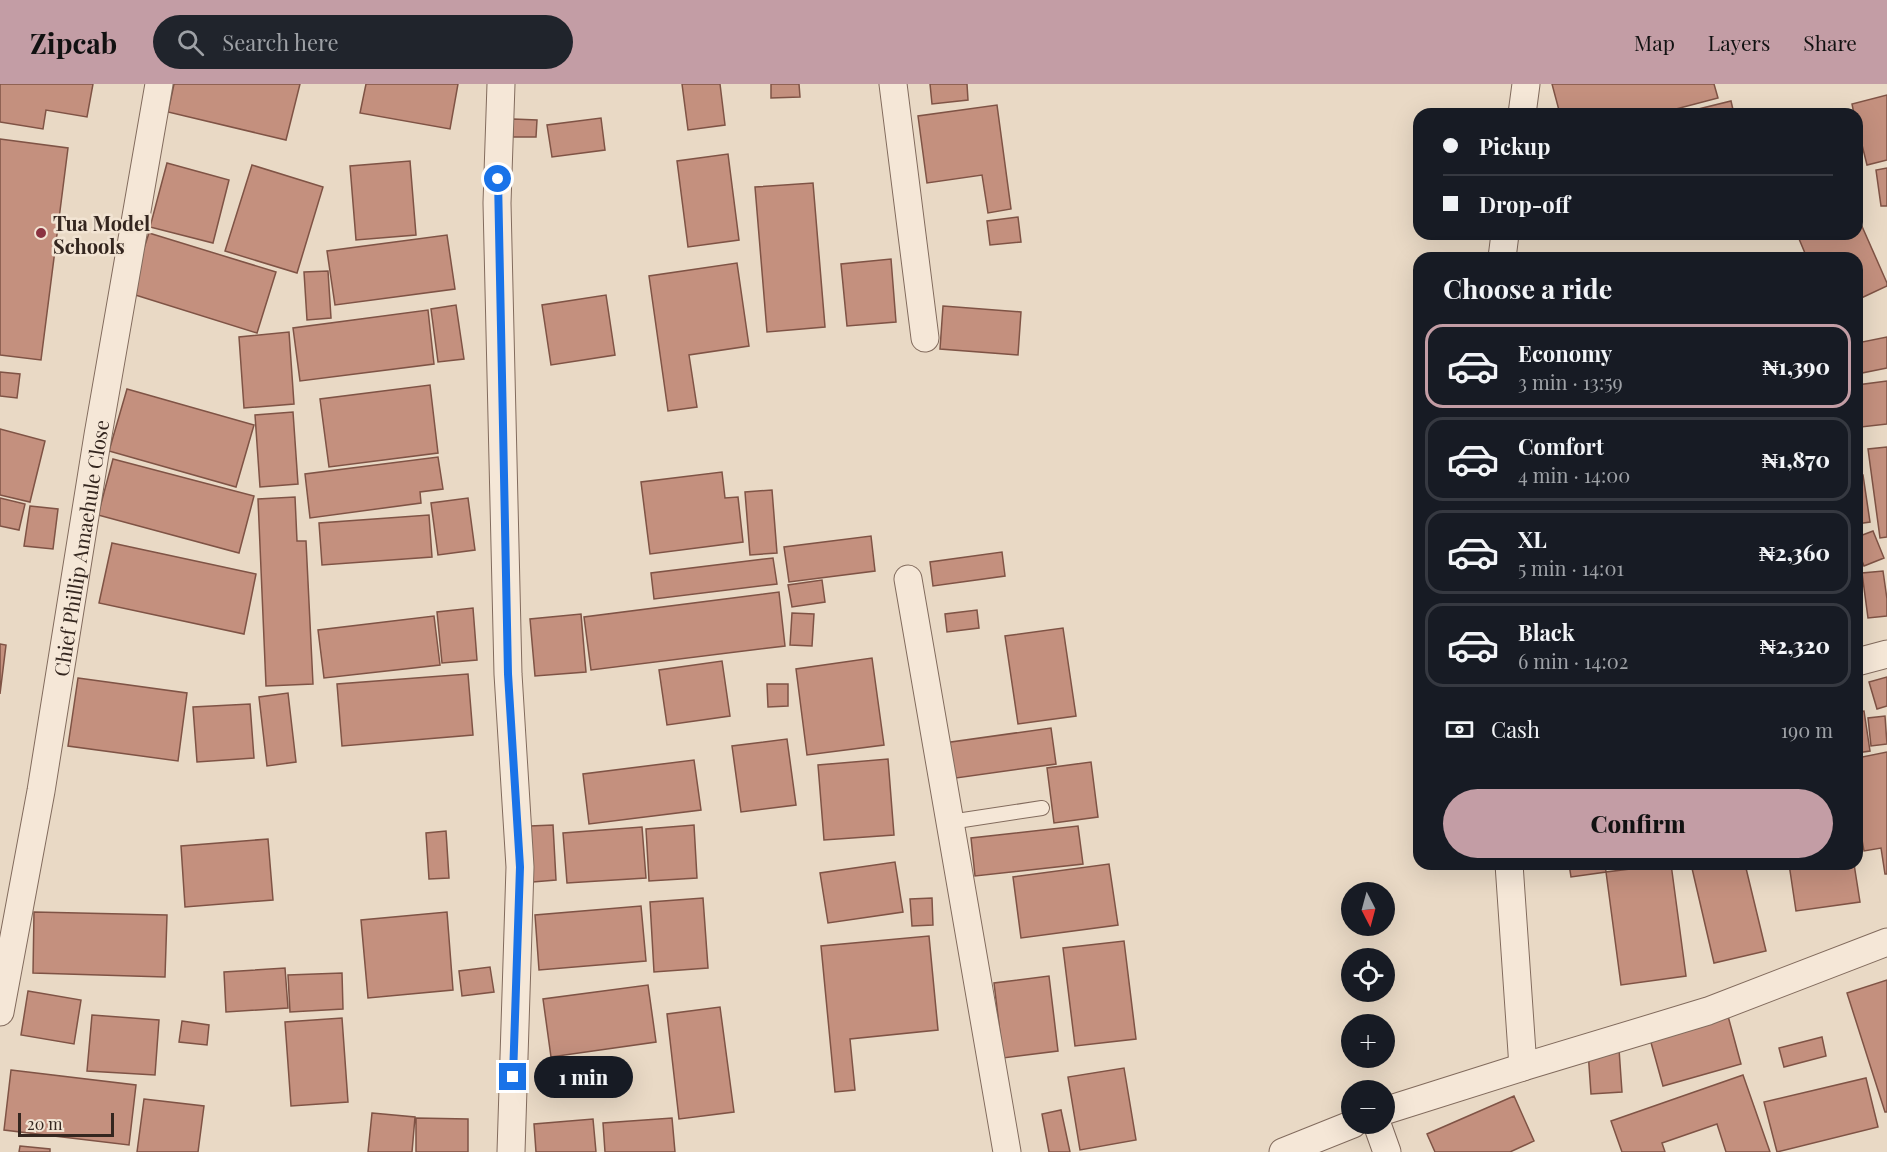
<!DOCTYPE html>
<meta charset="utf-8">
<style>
:root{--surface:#171b24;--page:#20242c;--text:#f1f3f6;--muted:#9ea1a6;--line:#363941;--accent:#c39da5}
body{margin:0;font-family:"Playfair Display",serif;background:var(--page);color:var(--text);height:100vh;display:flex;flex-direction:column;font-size:22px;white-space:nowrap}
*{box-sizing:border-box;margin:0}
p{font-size:20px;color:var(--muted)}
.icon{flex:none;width:33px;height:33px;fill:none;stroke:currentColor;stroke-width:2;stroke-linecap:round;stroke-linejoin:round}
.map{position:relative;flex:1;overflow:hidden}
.sheet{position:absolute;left:1413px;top:168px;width:450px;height:618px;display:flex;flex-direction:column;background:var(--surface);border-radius:18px;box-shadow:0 6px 24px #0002}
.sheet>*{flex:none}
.guide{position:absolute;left:1413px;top:24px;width:450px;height:132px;border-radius:18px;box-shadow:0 6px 24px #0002;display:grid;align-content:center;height:132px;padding:0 30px;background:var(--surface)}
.needle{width:39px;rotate:174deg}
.tools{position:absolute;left:1341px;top:798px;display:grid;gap:12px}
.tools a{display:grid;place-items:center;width:54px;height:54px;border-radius:50%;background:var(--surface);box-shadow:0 6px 24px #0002;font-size:30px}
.scale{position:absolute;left:18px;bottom:15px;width:96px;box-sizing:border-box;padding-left:6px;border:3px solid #34261f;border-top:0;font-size:16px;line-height:21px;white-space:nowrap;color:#34261f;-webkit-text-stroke:4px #f2e4d3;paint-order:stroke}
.end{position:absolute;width:27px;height:27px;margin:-14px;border:8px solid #1a73e8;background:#fff;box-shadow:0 0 0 3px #fff}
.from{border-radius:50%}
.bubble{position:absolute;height:42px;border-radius:21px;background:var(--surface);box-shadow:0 6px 24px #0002;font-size:20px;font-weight:800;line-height:42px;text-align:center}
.guide b{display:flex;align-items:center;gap:21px;height:57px;font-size:22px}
.guide b+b{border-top:2px solid var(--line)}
.guide i{width:15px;height:15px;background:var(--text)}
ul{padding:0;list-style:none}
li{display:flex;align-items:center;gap:18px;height:84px;margin:0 12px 9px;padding:0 18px;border:3px solid var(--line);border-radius:18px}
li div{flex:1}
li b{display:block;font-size:22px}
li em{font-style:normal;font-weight:800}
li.active{border-color:var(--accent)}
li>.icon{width:54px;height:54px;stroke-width:1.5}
h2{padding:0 30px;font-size:27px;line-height:72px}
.pay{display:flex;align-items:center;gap:15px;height:66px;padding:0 30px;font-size:22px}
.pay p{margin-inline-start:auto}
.button{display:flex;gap:12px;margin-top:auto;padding:12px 30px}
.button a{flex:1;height:69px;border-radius:36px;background:var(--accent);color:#111;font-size:24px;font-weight:800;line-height:69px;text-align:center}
header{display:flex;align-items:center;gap:36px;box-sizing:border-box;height:84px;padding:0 30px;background:var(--accent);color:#111}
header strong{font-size:28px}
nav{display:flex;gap:33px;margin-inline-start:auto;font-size:21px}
.search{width:420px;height:54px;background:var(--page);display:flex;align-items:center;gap:15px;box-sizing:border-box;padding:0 21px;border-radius:33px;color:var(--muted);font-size:22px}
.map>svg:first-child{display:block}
.building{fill:#c4907e;stroke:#7f5345;stroke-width:1.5}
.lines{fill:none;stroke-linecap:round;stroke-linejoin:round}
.lane-casing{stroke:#826b5d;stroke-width:16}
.street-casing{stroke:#826b5d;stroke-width:29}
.lane{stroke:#f5e7d7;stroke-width:14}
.street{stroke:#f5e7d7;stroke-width:27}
.route{stroke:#1a73e8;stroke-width:8}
.poi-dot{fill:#8b3341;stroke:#f2e4d3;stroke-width:2}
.labels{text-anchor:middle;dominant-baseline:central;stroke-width:5;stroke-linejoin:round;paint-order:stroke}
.poi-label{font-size:20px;font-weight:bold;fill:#34261f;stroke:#f2e4d3;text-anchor:start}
.street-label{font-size:20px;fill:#34261f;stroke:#f2e4d3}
</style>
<header>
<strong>Zipcab</strong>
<div class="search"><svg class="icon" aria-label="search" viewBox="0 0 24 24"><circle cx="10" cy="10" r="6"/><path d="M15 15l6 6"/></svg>Search here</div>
<nav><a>Map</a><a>Layers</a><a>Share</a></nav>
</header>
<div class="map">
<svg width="1887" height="1068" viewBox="0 0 1887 1068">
<rect width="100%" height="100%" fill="#e9d9c5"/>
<path class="building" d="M0,0H93L87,33L46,26L43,45L0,38Z
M174,0H300L286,56L168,28Z
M366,0H458L450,45L360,29Z
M682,0H720L725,41L688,46Z
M771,0H799L800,13L771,14Z
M930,0H967L968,16L932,20Z
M1552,0H1714L1718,14L1657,30H1560Z
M1887,11V76L1867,81L1857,41V30H1854L1852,20Z
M1731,17L1734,30H1678Z
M997,21L1011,125L988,129L982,91L927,99L918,32Z
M601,34L605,66L552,73L547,41Z
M513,35L537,36L536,53H513Z
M0,55L68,64L41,276L0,271Z
M728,70L739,156L688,163L677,77Z
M410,77L416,151L356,156L350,82Z
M167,79L229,96L213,159L150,143Z
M252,81L323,103L297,189L225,167Z
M1887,84V122H1881L1876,86Z
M813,99L825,243L767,248L755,103Z
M1857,131L1887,199V202L1857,216V174H1807L1797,150H1857Z
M1018,133L1021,158L990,161L987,137Z
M149,149L276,188L257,249L129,209Z
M447,151L455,205L335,221L327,167Z
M891,175L896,238L847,242L841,180Z
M737,179L749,262L689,271L697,323L668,327L649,192Z
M328,187L331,234L307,236L304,188Z
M606,211L615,271L551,281L542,221Z
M456,221L464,275L438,278L431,225Z
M943,222L1021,228L1018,271L940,265Z
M428,226L434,280L300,297L293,244Z
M289,248L294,320L244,324L239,253Z
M1887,253V284L1857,290V259Z
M0,288L20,290L17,314L0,312Z
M1887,297V340L1861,343L1857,301Z
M430,301L438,369L329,383L320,315Z
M127,305L254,341L236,403L109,367Z
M293,328L298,400L260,403L255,331Z
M0,345L45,357L30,418L0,411Z
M1887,363V453L1880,454L1868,365Z
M438,373L443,405L420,408L421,419L310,434L305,390Z
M113,375L254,412L239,469L98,431Z
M722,388L725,414L738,413L743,458L650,470L641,398Z
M1857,391H1863L1870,438L1857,440Z
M772,406L777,469L750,471L745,408Z
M295,413L297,457H306L313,600L266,602L258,415Z
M0,414L25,420L19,446L0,442Z
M468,414L475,466L438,471L431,419Z
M30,422L58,425L53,465L24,462Z
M429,431L432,473L322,481L319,439Z
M1873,447L1884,474L1864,482L1857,464V453Z
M871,452L875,487L789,498L784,463Z
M112,459L256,490L244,550L99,519Z
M1002,468L1005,492L933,502L930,478Z
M773,474L777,500L654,515L651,489Z
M1883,487L1887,515V532L1868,534L1862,489Z
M822,496L825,518L792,523L788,501Z
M779,508L785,562L591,586L584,533Z
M473,524L477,576L442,579L437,528Z
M977,526L979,544L947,548L945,530Z
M792,529L814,530L812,562L790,561Z
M581,530L586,588L535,592L530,535Z
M434,532L440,581L324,594L318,546Z
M1063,544L1076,632L1018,640L1005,552Z
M0,560L6,561L0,610Z
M872,574L884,661L807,671L796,585Z
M722,577L730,632L667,641L659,586Z
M468,590L473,651L342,662L337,600Z
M1887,593V622L1877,625L1869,598Z
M78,594L187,609L178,677L68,662Z
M767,600H788V622L768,623Z
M288,609L296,678L267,682L259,613Z
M250,620L254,674L197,678L193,623Z
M1864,627L1870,667L1857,669V628Z
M1885,632L1887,660L1871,662L1868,634Z
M1051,644L1056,680L949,695L944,659Z
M787,655L796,721L741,728L732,662Z
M1887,668V790H1885L1881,764L1864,767L1857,728V674Z
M888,675L894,751L824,756L818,681Z
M694,676L701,726L589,740L583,690Z
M1091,678L1098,733L1054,739L1047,684Z
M553,741L556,796L533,798L530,742Z
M694,741L697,794L649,797L646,745Z
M1078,742L1083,780L975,792L971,754Z
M642,743L646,794L567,799L563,749Z
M446,747L449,794L429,795L426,749Z
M268,755L273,816L185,823L181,762Z
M895,778L903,828L828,839L820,789Z
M1109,780L1118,841L1021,854L1013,793Z
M1569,780H1605L1606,788L1571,793Z
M1671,780L1686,892L1621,901L1606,788Z
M1691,780H1745L1766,867L1714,879Z
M1789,780H1854L1860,818L1796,827Z
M703,814L708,884L654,888L650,818Z
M932,814L933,841L912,842L910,815Z
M641,822L646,877L539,886L535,831Z
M34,828L167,831L165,893L33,889Z
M447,828L453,906L368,914L361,836Z
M929,852L938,946L850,955L855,1006L835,1008L821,862Z
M1124,857L1136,955L1075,962L1063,864Z
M490,883L494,908L462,912L459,887Z
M285,884L288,924L226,928L224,888Z
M342,889L343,925L290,928L288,891Z
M1049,892L1058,967L1003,974L994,899Z
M1887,896V1028H1885L1847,909Z
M648,901L656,958L551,973L543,915Z
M28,907L81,916L74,960L21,951Z
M720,923L734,1028L679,1035L667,930Z
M92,931L159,936L155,991L87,987Z
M1728,932L1741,980L1663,1002L1650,955Z
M342,934L348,1018L291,1022L285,938Z
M182,937L209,941L207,961L179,958Z
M1822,953L1826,972L1784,983L1779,964Z
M1619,965L1622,1008L1591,1010L1588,967Z
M1124,984L1136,1056L1080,1066L1068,993Z
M11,986L136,1001L129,1061L4,1046Z
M1743,991L1770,1068H1726L1717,1040L1662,1059L1665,1068H1622L1611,1037Z
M1866,994L1878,1043L1777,1068L1764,1018Z
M1514,1012L1534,1057L1510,1068H1435L1427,1050Z
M144,1015L204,1022L198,1068H137Z
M1061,1026L1070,1068H1049L1042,1030Z
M372,1029L415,1033L412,1068H368Z
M416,1034L468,1035V1068H416Z
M672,1034L675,1068H605L603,1039Z
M593,1035L596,1068H536L534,1040Z
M20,1062L50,1065V1068H19Z"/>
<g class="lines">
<g class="lane-casing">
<path id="lane" d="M950,738L1042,724"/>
</g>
<g class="street-casing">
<g id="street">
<path d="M501,0L497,119L508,590L520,783L511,1068"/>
<path d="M893,0L925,254"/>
<path d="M1522,30L1526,0"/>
<path d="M1502,174L1505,150"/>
<path d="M908,495L1007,1068"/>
<path d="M1857,578L1887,570"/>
<path d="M1509,780L1523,983"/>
<path id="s1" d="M0,928L41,707L98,351L159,0"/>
<path d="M1384,1027L1523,983L1708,927L1887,858"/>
<path d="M1377,1040L1387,1068"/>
<path d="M1283,1068L1353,1040"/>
</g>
</g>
<use href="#lane" class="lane"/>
<use href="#street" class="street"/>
</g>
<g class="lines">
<path class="route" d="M498,95L508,590L520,783L513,993"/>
</g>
<circle class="poi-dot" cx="41" cy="149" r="6"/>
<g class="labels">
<g class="poi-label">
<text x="53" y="138">Tua Model<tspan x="53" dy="23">Schools</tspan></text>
</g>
<g class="street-label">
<text stroke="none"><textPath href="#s1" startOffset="471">Chief Phillip Amaehule Close</textPath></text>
</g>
</g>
</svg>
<div class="tools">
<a><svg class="needle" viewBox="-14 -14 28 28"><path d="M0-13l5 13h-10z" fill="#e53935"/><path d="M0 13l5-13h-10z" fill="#9ea1a6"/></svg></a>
<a><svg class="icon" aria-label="locate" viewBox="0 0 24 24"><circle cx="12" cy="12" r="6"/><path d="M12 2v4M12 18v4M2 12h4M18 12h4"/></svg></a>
<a>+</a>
<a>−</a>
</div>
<div class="scale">20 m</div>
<i class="end from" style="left:498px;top:95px"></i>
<i class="end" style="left:513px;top:993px"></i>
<div class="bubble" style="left:534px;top:972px;width:99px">1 min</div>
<div class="guide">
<b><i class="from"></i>Pickup</b>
<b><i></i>Drop-off</b>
</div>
<section class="sheet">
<h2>Choose a ride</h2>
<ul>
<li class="active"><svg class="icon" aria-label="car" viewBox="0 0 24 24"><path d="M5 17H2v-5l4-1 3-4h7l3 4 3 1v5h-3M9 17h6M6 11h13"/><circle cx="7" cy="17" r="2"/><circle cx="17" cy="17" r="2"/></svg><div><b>Economy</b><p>3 min · 13:59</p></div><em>₦1,390</em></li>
<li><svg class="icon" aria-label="car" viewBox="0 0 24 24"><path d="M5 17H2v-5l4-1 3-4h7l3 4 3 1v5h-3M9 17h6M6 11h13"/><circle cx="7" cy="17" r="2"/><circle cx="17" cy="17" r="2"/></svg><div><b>Comfort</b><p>4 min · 14:00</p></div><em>₦1,870</em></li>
<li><svg class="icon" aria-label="car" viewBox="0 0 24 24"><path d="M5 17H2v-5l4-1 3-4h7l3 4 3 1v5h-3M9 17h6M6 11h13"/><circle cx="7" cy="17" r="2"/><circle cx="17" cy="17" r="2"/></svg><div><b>XL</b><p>5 min · 14:01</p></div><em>₦2,360</em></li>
<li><svg class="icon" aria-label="car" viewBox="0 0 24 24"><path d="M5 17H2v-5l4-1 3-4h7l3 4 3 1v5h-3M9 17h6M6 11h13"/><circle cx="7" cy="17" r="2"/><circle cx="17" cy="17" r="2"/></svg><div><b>Black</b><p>6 min · 14:02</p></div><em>₦2,320</em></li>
</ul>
<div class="pay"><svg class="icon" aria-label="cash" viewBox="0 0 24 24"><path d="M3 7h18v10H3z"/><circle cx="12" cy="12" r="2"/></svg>Cash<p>190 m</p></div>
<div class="button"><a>Confirm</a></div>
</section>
</div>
